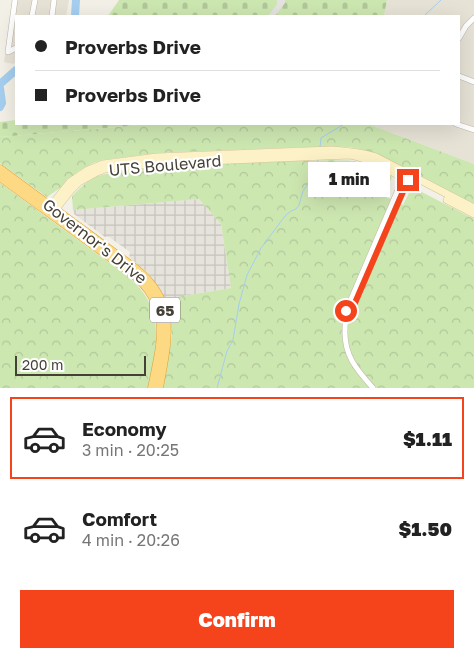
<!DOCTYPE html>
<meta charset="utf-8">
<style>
:root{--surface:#fff;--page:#f6f6f6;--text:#222;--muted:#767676;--line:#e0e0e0;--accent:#f5441c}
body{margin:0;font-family:"Golos Text",sans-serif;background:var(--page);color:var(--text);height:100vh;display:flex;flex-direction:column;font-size:19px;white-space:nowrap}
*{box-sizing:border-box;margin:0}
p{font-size:16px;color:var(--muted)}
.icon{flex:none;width:28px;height:28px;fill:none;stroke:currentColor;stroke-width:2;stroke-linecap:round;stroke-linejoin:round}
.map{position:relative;height:388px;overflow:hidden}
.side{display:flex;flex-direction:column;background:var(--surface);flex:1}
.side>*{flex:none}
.guide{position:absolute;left:15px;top:15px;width:445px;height:110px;border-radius:0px;box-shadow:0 5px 20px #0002;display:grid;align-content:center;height:110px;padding:0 20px;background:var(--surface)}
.scale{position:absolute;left:15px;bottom:12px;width:131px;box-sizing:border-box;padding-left:5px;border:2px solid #464136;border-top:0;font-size:14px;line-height:18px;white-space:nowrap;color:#464136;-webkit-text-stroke:4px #fff;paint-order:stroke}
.end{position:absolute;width:22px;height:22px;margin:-11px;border:6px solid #f5441c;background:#fff;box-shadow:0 0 0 2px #fff}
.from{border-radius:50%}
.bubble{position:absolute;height:35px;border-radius:0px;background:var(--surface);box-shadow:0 5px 20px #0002;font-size:16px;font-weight:800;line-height:35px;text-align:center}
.guide b{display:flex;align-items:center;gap:18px;height:48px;font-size:19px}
.guide b+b{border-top:1px solid var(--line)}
.guide i{width:12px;height:12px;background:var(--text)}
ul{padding:9px 0 0;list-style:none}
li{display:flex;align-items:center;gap:15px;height:82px;margin:0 10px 8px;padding:0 10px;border:2px solid transparent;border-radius:0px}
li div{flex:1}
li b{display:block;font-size:19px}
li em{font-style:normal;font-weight:800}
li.on{border-color:var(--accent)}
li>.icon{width:45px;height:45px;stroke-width:1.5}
.cta{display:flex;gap:10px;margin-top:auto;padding:10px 20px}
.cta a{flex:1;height:58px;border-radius:0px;background:var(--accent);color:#fff;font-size:20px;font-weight:800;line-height:58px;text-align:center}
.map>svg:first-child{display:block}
.residential{fill:#e7e2d6}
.industrial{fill:url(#industrial-grid)}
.forest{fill:url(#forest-crowns)}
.cemetery{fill:url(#cemetery-stones)}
.parking{fill:#e5e3df}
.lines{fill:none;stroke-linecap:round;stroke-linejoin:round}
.stream{stroke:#a5ceef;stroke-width:1}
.river{stroke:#a5ceef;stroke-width:8}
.minor-casing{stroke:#bfb8aa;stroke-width:6}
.secondary-casing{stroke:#d2c598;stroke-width:8}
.trunk-casing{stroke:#daa43b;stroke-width:9}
.minor{stroke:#fff;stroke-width:5}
.secondary{stroke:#fdf2c7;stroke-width:7}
.trunk{stroke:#fcd982;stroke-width:8}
.route{stroke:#f5441c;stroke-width:6}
.labels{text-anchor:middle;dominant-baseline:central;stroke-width:4.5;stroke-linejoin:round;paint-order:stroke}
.shield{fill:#fff;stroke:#7e7a72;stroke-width:1}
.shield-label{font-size:15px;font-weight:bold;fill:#464136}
.street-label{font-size:16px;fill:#464136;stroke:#fff}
</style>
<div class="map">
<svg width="474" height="388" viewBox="0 0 474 388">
<defs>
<pattern id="industrial-grid" width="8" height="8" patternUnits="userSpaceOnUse" patternTransform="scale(1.25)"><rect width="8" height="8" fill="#e6e2dc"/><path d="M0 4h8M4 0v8" fill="none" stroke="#c7c3bd"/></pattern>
<pattern id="forest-crowns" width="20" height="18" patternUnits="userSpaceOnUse" patternTransform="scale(1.25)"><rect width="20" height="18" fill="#cde7b1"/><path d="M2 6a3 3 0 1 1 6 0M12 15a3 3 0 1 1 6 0" fill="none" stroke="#b1c799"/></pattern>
<pattern id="cemetery-stones" width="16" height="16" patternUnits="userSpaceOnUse" patternTransform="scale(1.25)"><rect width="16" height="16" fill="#cde7b1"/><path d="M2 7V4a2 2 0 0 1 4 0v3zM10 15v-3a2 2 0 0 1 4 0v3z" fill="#b1c799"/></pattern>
</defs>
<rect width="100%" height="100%" fill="#f3f0e7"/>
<path class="residential" d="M13,0H69L66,16H16V62L13,64L4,62Z
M387,0H474V164L368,124H459V16H384Z"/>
<path class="industrial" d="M199,199L221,224L231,288L165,299L158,287L152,278L146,271L129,257L130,252L109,237H105L74,214L73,210Z"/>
<path class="forest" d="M152,124H368L474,164V205L377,154C352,145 337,146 311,148L306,147L157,153L102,160L93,163L79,171L70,178L60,188L47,197L0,163V137Z
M306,160L312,161L332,160C338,161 345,160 352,161C367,163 379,170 392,177L384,196L403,205L412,187L474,219V388H163L172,335L170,317L165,299L231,288L221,224L199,199L73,210L72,196L79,189L87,182L98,176L117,171L158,167Z
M0,183L130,278C167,312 156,344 149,388H0Z"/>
<path class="cemetery" d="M119,0H387L384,16H108Z
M16,120V124H152L0,137V122Z"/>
<path class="parking" d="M277,0H285V3L275,16H268L277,4Z"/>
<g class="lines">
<path class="stream" d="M424,16L441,0
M320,148L321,138L344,124
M217,388L227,351L233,340L239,304L247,275L261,248L285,216L291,211L296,209L299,205L303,191L316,172L318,160"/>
<path class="river" d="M75,16L76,0
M0,84L16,70
M0,88L2,103L0,107"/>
<g class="minor-casing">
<path id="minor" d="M32,16L35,0
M52,16L54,0
M459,38L466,26L474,18
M8,52L15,0
M8,52L16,48
M459,76L474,82
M456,124L474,130
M346,318L351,312L408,180L407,174L403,178L346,311C346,317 345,324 345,330C344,356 357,370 373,388"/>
</g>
<g class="secondary-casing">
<path id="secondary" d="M447,200L474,214
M52,211L55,210L70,191L79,182L97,172L105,169L157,163L350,155C372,159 390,171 409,181
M50,212L51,206L70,182L88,170L103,164L157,157L331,150C347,151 361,152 376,157L474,208"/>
</g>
<g class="trunk-casing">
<path id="trunk" d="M0,169L136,269C179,304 167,341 159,388
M0,177L133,274C173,307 161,343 152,388"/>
</g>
<use href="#minor" class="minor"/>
<use href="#secondary" class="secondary"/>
<use href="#trunk" class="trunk"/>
</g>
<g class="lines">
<path class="route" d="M346,311V318L351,312L408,180"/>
</g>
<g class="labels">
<rect class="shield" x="150" y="297.5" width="30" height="25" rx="4"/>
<g class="shield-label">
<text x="165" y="310">65</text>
</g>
<g class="street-label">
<text transform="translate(165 165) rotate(-5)">UTS Boulevard</text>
<text transform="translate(95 241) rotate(38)">Governor's Drive</text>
</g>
</g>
</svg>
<div class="scale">200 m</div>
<i class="end from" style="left:346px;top:311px"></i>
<i class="end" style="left:408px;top:180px"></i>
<div class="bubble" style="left:308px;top:162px;width:82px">1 min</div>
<div class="guide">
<b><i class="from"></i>Proverbs Drive</b>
<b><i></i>Proverbs Drive</b>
</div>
</div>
<section class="side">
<ul>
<li class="on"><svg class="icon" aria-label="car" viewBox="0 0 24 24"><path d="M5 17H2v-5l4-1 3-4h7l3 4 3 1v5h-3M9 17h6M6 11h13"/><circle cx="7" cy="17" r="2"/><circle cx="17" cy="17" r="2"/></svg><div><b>Economy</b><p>3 min · 20:25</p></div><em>$1.11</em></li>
<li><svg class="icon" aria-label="car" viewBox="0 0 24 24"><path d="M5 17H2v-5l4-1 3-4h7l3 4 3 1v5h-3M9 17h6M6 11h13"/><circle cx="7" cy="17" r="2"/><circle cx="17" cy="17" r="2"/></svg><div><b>Comfort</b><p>4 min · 20:26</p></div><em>$1.50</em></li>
</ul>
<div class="cta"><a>Confirm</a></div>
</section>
